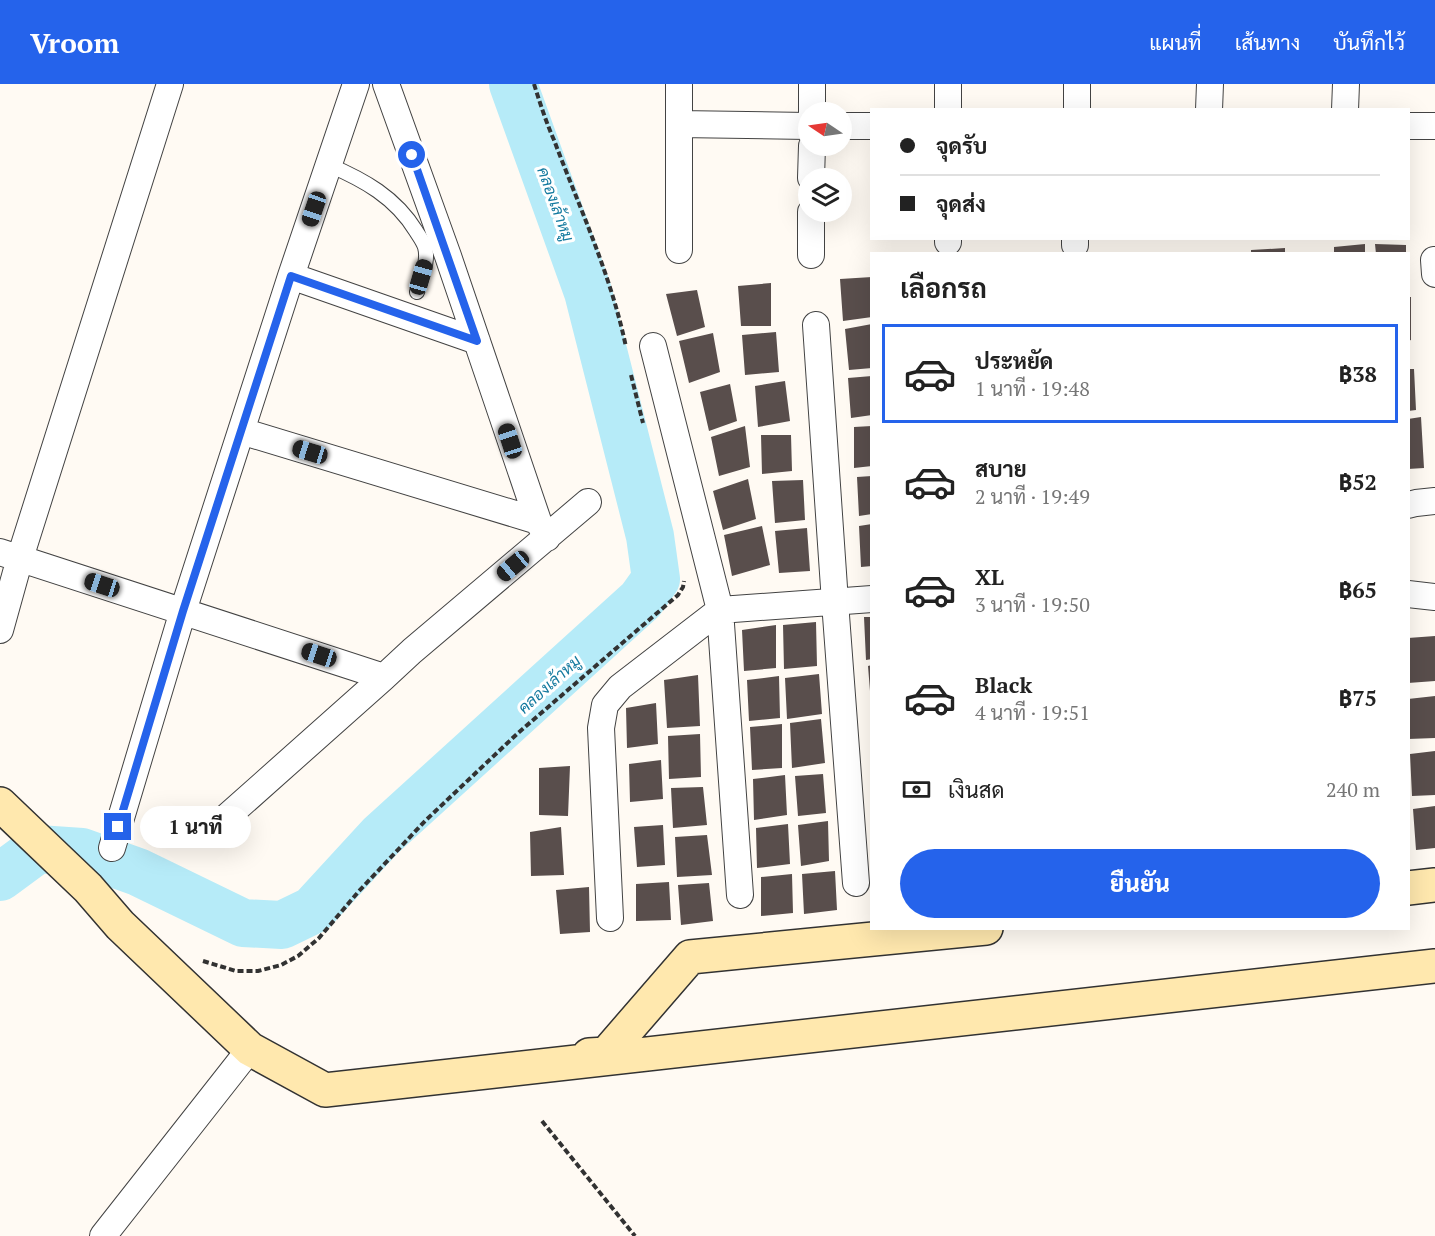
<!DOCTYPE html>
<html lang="th">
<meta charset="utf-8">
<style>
:root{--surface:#fff;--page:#f2f2f2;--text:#222;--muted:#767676;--line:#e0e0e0;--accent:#2563eb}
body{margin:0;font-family:"PT Serif",Sarabun,serif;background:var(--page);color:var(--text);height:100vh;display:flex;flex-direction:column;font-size:22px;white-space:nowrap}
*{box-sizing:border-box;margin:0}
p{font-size:20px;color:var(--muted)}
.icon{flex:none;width:33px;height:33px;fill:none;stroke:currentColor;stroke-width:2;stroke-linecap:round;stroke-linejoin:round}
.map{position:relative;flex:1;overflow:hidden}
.sheet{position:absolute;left:870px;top:168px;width:540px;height:678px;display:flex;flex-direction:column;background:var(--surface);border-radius:0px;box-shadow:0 6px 24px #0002}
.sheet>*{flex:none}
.banner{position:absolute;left:870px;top:24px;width:540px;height:132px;border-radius:0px;box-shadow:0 6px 24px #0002;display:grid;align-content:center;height:132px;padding:0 30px;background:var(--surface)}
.needle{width:39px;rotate:283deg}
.tools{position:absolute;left:798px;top:18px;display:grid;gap:12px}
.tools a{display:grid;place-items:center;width:54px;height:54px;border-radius:50%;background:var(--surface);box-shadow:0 6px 24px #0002;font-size:30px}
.end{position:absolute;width:27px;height:27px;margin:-14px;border:8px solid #2563eb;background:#fff;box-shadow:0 0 0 3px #fff}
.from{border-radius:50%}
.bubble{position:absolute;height:42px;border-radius:21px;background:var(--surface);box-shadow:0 6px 24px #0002;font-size:20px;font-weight:800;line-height:42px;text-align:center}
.car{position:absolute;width:18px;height:36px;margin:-18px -9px;border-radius:8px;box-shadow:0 0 4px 2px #0007;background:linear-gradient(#222 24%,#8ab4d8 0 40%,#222 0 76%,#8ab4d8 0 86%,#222 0)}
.banner b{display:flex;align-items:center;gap:21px;height:57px;font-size:22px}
.banner b+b{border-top:2px solid var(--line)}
.banner i{width:15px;height:15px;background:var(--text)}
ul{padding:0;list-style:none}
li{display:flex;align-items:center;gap:18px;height:99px;margin:0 12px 9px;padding:0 18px;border:3px solid transparent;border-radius:0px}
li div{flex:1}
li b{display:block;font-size:22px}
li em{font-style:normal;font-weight:800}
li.current{border-color:var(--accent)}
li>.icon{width:54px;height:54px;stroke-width:1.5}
h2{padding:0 30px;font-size:27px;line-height:72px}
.pay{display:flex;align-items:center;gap:15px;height:66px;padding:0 30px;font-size:22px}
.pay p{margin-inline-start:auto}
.button{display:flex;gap:12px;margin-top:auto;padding:12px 30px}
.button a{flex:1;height:69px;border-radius:36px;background:var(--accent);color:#fff;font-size:24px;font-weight:800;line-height:69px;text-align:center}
header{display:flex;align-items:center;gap:36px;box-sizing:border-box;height:84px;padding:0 30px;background:var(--accent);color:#fff}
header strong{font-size:28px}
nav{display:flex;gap:33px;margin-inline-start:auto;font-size:21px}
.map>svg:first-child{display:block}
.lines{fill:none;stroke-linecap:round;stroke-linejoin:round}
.river{stroke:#b6ebf8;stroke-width:48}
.building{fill:#594e4c}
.lane-casing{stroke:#434343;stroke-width:16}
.street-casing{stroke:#434343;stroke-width:28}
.secondary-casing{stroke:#323232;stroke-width:36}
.path{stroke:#323232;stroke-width:4;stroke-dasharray:6 3;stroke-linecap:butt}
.lane{stroke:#fff;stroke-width:14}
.street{stroke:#fff;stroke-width:26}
.secondary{stroke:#ffe8ae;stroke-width:33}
.route{stroke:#2563eb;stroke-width:8}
.labels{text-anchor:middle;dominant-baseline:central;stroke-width:6;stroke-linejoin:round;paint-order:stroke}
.water-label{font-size:16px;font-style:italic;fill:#147a9f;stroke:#fff}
</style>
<header>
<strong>Vroom</strong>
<nav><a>แผนที่</a><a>เส้นทาง</a><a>บันทึกไว้</a></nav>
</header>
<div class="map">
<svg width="1435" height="1152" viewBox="0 0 1435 1152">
<rect width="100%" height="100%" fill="#fffaf3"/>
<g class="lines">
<path class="river" d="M0,793L38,765L82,768L138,788L243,839L282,841L313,826L381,752L641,516L656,495L650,452L588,208L513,0"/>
</g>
<path class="building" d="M1365,160V170H1334V163Z
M1375,160L1406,161V170H1376Z
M1285,164V170H1251V166Z
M872,193V233L843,237L840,195Z
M771,199V242H741L738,202Z
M697,206L705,243L677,252L666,210Z
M1408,213H1411V256L1408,257Z
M872,240V284L849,286L845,245Z
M776,248L779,288L745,291L742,251Z
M713,249L720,288L689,299L679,257Z
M1408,285H1414L1416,326L1408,327Z
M872,292V331L851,334L848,294Z
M785,297L790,337L758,343L755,302Z
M730,300L737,337L709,347L700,308Z
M1421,333L1424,384L1408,385V335Z
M745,342L750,383L719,392L711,353Z
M872,342V382L854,384V343Z
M761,351H791L792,387L762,390Z
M872,392V430L859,432L857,393Z
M748,395L756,435L723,446L713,407Z
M803,396L805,436L775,439L772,397Z
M872,440V482L861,483L859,442Z
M762,442L770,481L732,492L724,451Z
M807,444L810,487L779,489L775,447Z
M864,533H872V575L866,576Z
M816,538L817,582L784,585L783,541Z
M776,541V584L744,587L742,546Z
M1435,552V597L1408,599V554Z
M872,581V607H870L868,582Z
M819,590L822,630L787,635L785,594Z
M698,591L700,642L667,644L664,596Z
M779,592L780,634L749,637L747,596Z
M1435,612V654L1408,655V615Z
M656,619L658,660L627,664L626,624Z
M821,635L825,679L792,684L790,639Z
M782,640V684L752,686L750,643Z
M700,650L701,693L669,695L668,652Z
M1435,667V711L1412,712L1410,670Z
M661,676L663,715L630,718L629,680Z
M570,682L568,732L539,731V684Z
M823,690L826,729L798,732L795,692Z
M785,691L787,731L754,736L753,695Z
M703,703L707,741L673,744L671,704Z
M1435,722V764L1416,766L1413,725Z
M828,737L829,777L801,782L798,741Z
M788,740L790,780L757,784L756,744Z
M663,741L665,781L637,783L634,743Z
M561,743L564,791L531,792L530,748Z
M707,751L712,791L677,793L675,753Z
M835,787L837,826L804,830L802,790Z
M792,790L793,829L761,832V793Z
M669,798L671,836L636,837V800Z
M709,799L713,837L681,841L678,801Z
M589,803L590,848L560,850L556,806Z"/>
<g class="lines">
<g class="lane-casing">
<path id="lane" d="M329,81C364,96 395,113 416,147C419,152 423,157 425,163C429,177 421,194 417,208"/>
</g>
<g class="street-casing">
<path id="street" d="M386,0L448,172L538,437L547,454
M679,0V166
M948,26V0
M1077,26V0
M1209,26L1210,0
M1345,26L1346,0
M812,28V0
M679,40L808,42
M842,42H872
M1408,42H1435
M811,94L812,62
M948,154V158
M1075,161V154
M811,171V128
M1434,176L1435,190
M291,192L477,257
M816,241L835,518L856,799
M653,262L720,526L740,811
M241,347L538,437
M1408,421L1416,419L1435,417
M0,468L384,593L412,567L588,418
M1408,510L1435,513
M0,546L20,474L170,0
M221,738L384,593
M112,764L183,527L291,192L356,0
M610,834L601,644L605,621L620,603L720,526L872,515
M103,1152L250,965"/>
</g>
<g class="secondary-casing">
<path id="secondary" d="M0,720L88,804L120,841L250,965L325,1006L1435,882
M1408,804L1435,801
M589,971L606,970L690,873L986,844"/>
</g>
<path class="path" d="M534,0C540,19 546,38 554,56C580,125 611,191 626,263
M631,291L643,339
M203,877L236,887H258L281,881L298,872L319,854L359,807L426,736L518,649L678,511L683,503L684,497
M542,1037L635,1152"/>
<use href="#lane" class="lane"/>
<use href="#street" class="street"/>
<use href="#secondary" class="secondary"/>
</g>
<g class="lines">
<path class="route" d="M118,743L183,527L291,192L477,257L412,71"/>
</g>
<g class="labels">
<g class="water-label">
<text transform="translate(556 120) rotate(70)">คลองเล้าหมู</text>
<text transform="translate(549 600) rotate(-42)">คลองเล้าหมู</text>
</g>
</g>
</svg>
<div class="tools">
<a><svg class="needle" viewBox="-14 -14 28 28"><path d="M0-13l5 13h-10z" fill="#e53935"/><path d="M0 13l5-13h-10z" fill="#767676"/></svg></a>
<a><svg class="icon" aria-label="layers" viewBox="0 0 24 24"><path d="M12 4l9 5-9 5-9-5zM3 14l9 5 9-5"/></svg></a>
</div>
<i class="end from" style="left:412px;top:71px"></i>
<i class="end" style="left:118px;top:743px"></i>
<div class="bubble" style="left:140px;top:722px;width:111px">1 นาที</div>
<i class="car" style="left:314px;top:125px;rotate:199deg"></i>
<i class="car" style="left:421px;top:193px;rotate:16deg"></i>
<i class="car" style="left:510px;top:357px;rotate:342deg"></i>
<i class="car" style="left:310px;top:368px;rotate:287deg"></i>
<i class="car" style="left:513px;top:482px;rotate:230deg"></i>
<i class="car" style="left:102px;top:501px;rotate:288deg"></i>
<i class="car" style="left:319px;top:571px;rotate:288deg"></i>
<div class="banner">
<b><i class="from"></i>จุดรับ</b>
<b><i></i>จุดส่ง</b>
</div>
<section class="sheet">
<h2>เลือกรถ</h2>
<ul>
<li class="current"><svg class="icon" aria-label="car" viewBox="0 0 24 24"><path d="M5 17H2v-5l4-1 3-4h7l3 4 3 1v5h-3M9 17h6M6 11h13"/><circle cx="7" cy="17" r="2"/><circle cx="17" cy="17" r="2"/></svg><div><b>ประหยัด</b><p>1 นาที · 19:48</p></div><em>฿38</em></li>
<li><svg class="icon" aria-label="car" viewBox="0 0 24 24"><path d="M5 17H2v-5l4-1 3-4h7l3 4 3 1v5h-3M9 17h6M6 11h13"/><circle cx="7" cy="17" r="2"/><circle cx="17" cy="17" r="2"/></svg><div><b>สบาย</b><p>2 นาที · 19:49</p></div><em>฿52</em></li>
<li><svg class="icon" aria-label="car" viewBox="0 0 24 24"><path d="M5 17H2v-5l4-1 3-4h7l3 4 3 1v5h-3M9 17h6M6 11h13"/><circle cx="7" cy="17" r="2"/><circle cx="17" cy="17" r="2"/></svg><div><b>XL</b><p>3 นาที · 19:50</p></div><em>฿65</em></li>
<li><svg class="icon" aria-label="car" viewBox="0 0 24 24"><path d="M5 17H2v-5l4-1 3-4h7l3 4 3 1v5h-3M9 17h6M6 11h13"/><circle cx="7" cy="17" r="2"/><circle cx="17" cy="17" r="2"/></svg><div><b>Black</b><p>4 นาที · 19:51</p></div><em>฿75</em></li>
</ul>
<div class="pay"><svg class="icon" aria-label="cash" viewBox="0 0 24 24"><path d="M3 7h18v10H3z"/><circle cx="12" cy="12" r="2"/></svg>เงินสด<p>240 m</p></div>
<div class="button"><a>ยืนยัน</a></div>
</section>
</div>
